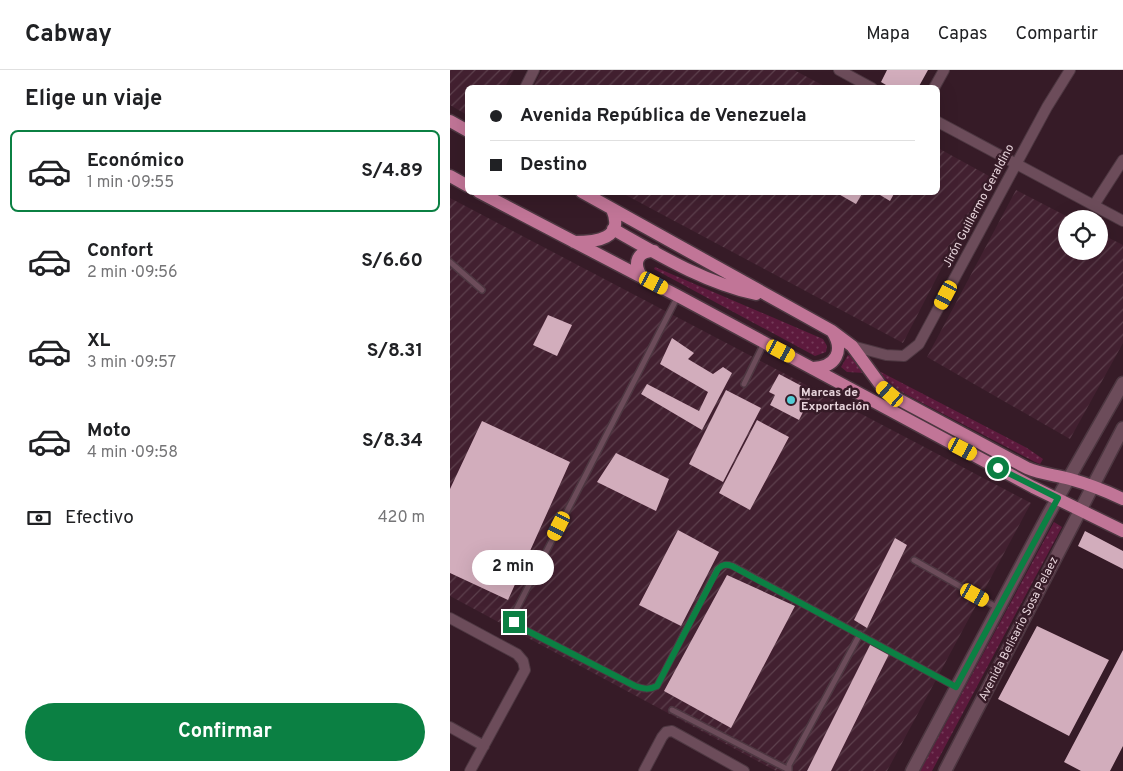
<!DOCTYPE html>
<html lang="es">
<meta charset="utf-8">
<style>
:root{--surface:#fff;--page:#f2f2f2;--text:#202124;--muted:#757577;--line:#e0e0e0;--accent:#0b8043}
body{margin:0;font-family:Overpass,sans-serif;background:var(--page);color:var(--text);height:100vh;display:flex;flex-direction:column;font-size:19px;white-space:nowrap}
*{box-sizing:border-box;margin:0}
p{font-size:16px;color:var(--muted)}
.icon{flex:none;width:28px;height:28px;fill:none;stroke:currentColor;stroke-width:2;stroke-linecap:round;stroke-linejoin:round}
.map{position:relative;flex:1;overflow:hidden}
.panel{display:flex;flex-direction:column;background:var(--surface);width:450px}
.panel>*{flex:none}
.top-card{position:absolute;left:15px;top:15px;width:475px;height:110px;border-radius:8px;box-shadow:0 5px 20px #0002;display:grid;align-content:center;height:110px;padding:0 25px;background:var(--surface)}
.tools{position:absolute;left:608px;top:140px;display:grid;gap:10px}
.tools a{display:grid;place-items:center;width:50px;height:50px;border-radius:50%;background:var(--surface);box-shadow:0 5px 20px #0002;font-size:25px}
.end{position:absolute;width:22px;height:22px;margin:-11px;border:6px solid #0b8043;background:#fff;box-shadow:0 0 0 2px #fff}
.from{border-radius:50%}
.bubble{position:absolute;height:35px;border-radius:18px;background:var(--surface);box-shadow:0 5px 20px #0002;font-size:16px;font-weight:700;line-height:35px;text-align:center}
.car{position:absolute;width:15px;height:30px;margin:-15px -8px;border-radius:6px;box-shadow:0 0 4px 1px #0007;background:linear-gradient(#f5c518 24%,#345 0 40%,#f5c518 0 76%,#345 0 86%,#f5c518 0)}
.top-card b{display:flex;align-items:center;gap:18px;height:48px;font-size:19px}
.top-card b+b{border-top:1px solid var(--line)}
.top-card i{width:12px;height:12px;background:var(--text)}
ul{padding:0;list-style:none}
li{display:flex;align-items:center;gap:15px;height:82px;margin:0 10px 8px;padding:0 15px;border:2px solid transparent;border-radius:8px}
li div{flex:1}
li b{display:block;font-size:19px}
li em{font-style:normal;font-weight:700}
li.active{border-color:var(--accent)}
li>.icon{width:45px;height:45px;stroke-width:1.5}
h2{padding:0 25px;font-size:22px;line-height:60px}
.pay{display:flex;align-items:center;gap:12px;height:55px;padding:0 25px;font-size:19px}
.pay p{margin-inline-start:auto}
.action{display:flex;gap:10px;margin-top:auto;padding:10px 25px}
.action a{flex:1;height:58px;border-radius:30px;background:var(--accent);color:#fff;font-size:20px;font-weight:700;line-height:58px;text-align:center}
header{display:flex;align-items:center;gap:30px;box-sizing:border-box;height:70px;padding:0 25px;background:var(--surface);border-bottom:1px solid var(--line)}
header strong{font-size:24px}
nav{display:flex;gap:28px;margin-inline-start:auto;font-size:18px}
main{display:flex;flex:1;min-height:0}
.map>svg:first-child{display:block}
.industrial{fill:url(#industrial-furrows)}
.grass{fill:url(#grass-dots)}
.building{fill:#d2adbc}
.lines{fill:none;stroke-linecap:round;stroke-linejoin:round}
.service-casing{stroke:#4d3741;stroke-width:8}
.minor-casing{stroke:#4d3741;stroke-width:12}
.tertiary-casing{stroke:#4d3741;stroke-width:15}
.primary-casing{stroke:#4d3741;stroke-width:15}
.service{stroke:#6c4c5a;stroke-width:5}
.minor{stroke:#6c4c5a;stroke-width:10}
.tertiary{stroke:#6c4c5a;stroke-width:12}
.primary{stroke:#c17597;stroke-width:12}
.route{stroke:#0b8043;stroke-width:6}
.poi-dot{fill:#52ccd5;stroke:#361b27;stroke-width:2}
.labels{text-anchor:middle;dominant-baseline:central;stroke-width:5;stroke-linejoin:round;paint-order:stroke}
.street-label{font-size:12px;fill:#e8d5dc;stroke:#361b27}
.poi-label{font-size:12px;font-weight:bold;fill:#e8d5dc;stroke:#361b27;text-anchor:start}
</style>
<header>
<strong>Cabway</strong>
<nav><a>Mapa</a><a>Capas</a><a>Compartir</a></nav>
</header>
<main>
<section class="panel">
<h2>Elige un viaje</h2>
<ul>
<li class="active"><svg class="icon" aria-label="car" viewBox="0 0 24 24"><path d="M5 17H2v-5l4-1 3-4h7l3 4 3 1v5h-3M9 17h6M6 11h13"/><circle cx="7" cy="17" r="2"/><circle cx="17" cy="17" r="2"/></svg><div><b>Económico</b><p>1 min · 09:55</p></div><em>S/4.89</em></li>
<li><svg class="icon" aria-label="car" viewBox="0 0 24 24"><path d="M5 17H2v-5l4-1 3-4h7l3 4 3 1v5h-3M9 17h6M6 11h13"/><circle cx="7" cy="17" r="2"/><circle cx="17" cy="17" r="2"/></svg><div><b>Confort</b><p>2 min · 09:56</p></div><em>S/6.60</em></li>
<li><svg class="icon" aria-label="car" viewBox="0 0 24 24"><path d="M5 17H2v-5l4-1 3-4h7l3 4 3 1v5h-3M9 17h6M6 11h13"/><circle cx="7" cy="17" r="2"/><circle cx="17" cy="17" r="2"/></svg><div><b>XL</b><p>3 min · 09:57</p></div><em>S/8.31</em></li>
<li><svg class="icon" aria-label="car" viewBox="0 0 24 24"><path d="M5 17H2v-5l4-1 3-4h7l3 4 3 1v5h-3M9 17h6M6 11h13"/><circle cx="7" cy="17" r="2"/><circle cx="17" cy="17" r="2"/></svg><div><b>Moto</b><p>4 min · 09:58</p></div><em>S/8.34</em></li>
</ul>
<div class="pay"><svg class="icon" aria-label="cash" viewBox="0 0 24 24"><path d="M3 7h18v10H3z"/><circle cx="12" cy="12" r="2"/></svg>Efectivo<p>420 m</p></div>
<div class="action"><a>Confirmar</a></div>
</section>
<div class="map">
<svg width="673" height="701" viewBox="0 0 673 701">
<defs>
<pattern id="industrial-furrows" width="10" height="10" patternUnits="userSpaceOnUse" patternTransform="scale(1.25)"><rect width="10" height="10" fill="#422030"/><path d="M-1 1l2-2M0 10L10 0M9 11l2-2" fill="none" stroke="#5d404d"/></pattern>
<pattern id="grass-dots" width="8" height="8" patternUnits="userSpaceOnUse" patternTransform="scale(1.25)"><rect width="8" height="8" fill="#5d1a3d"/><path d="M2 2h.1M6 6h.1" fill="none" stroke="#743a58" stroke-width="1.8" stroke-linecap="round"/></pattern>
</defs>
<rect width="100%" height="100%" fill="#361b27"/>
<path class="industrial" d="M0,0H64L55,17L18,18L17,45L0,35Z
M92,0H344L376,17H83Z
M488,78L539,106L453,273L172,123L488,122Z
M566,120L622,149H616V181H649V163L673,175V273L620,369L477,287Z
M0,128L581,433L437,701H326L0,526Z"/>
<path class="grass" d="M205,197L373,269L377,276L376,282L365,286L204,199Z
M398,285L577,378L593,389L590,394L585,392L415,303L397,302L391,297Z
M604,452L612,457L482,701H470Z"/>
<path class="building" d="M437,0H478L468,18H441L431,12Z
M385,122H413L406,134Z
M425,122H445L440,131Z
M98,245L122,255L107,286L83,275Z
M222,268L244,283L238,289L263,304L273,297L282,303L252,360L191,324L197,314L249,341L258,322L210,294Z
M329,304L363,322L349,350L320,335L325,325L319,322Z
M276,320L311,338L273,412L239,394Z
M307,350L339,367L300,440L269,423Z
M32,351L120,392L58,530L0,503V419Z
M166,383L219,409L206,441L147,412Z
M228,460L269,482L231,556L189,535Z
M635,461L673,481V499L628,476Z
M445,468L457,475L417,558L404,550Z
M277,505L345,536L281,658L214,621Z
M587,556L659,590L619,666L548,629Z
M421,573L440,582L381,701H357Z
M673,580V676L660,701H631L614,692Z"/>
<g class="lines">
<g class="service-casing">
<path id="service" d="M0,192L32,220
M228,226L64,544V552L68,556L185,616C193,619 198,620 207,616L267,499C273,494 276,494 283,496L506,617
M294,314L314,273
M464,490L548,538
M222,640L339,700
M339,701V695L410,564"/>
</g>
<g class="minor-casing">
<path id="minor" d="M389,0L422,18
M75,18L84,0
M484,18L494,0
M488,52L673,151
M644,135L673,90
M402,276L436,285L454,286L469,274L597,37L620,0
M0,548L67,584L73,591L75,600L20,701
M0,657L34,676
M194,701L212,667L216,662L222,661L294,701"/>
</g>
<g class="tertiary-casing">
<path id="tertiary" d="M462,701L598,445L673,313
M495,701L673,358"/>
</g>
<g class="primary-casing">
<path id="primary" d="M0,51L18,61
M0,106L18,116
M29,122L228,226L583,417L673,461
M132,122L382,261L402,276L432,317L450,330L577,398C591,404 606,405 620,409C638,414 656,421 673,429
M163,159C209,185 255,213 306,224
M124,172C146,172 175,169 162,139
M191,206C183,193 187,181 204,181
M363,298C386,297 395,281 382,261"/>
</g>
<use href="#service" class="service"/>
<use href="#minor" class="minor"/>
<use href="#tertiary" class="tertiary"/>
<use href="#primary" class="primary"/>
</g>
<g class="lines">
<path class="route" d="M64,552L68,556L185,616C194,619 199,620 207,616L268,499C273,494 276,494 282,496L506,617L608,428L548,398"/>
</g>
<circle class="poi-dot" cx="341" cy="330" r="5"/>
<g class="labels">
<g class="street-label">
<text transform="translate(529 136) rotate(-62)">Jirón Guillermo Geraldino</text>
<text transform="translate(569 559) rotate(-63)">Avenida Belisario Sosa Pelaez</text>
</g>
<g class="poi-label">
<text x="351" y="323">Marcas de<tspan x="351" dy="14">Exportación</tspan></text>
</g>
</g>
</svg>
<div class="tools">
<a><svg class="icon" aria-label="locate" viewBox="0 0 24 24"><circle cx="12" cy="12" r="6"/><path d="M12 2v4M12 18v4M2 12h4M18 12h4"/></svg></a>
</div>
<i class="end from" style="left:548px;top:398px"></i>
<i class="end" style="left:64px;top:552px"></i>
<div class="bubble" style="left:22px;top:480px;width:82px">2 min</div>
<i class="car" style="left:204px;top:213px;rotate:117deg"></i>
<i class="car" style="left:496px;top:225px;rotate:208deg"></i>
<i class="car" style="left:331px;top:281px;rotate:118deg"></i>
<i class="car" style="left:440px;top:324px;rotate:311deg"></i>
<i class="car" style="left:513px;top:379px;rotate:118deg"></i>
<i class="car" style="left:109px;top:456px;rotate:207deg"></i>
<i class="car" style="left:525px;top:525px;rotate:119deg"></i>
<div class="top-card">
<b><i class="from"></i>Avenida República de Venezuela</b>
<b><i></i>Destino</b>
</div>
</div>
</main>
